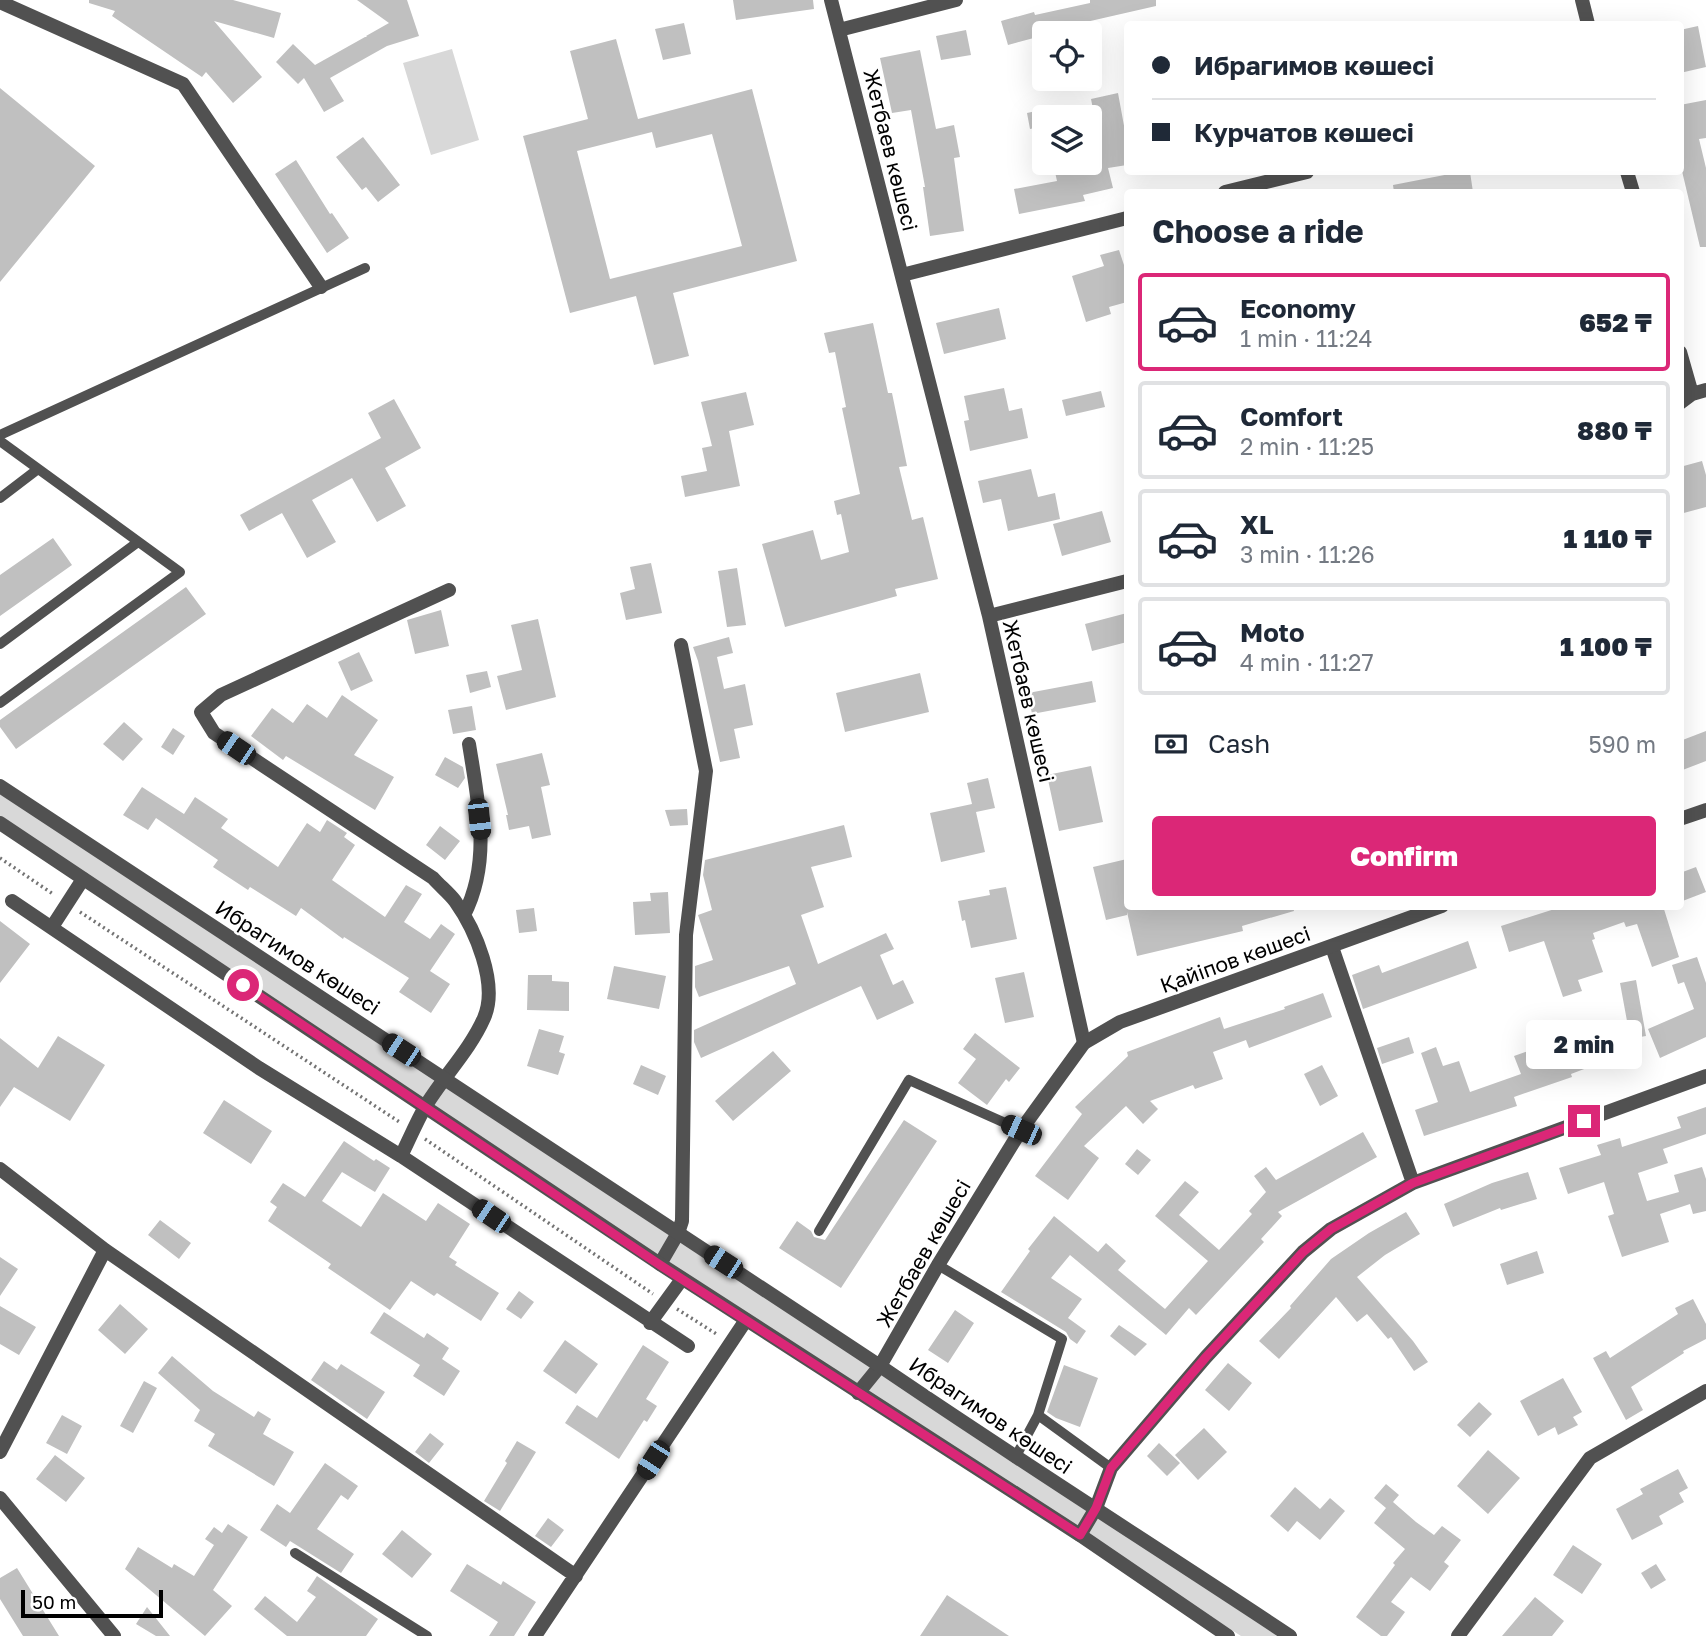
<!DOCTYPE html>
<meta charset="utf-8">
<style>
:root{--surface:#fff;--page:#f2f2f3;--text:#1f2937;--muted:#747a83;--line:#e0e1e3;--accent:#db2777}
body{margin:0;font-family:"Golos Text",sans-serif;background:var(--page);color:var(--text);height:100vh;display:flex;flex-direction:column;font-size:26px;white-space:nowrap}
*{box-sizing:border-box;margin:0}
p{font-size:23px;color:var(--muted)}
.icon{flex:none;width:38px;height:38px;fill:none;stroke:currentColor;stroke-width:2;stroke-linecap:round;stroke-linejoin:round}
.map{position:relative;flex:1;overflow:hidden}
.panel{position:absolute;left:1124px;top:189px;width:560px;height:721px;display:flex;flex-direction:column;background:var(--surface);border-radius:7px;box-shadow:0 7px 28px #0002}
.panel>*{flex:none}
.guide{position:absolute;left:1124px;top:21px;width:560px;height:154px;border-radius:7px;box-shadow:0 7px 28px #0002;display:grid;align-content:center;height:154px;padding:0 28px;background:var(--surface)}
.fabs{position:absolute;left:1032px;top:21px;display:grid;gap:14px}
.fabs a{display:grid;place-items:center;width:70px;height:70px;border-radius:7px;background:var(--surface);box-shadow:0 7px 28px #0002;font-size:35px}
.scale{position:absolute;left:21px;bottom:18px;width:142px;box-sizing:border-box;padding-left:7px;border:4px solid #000;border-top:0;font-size:19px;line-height:24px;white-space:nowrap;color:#000;-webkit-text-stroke:5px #fff;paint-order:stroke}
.end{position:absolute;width:32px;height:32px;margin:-16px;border:9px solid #db2777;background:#fff;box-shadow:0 0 0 4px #fff}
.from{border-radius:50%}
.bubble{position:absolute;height:49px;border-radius:7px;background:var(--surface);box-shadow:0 7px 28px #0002;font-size:23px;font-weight:800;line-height:49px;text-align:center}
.car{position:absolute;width:21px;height:42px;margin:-21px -10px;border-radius:9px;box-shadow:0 0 5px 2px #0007;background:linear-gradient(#222 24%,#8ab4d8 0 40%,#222 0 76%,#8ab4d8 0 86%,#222 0)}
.guide b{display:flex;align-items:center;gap:24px;height:66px;font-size:26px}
.guide b+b{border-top:2px solid var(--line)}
.guide i{width:18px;height:18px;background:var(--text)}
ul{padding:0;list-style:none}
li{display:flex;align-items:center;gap:21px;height:98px;margin:0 14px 10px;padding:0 14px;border:4px solid var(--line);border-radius:7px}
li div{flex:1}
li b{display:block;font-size:26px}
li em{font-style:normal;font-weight:800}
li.on{border-color:var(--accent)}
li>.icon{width:63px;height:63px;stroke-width:1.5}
h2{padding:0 28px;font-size:32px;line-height:84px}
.pay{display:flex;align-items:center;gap:18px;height:77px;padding:0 28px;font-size:26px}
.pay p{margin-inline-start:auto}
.cta{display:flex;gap:14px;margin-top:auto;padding:14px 28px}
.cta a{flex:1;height:80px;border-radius:7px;background:var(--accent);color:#fff;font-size:28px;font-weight:800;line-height:80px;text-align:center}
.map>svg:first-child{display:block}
.green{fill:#d8d8d8}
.building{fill:#c0c0c0;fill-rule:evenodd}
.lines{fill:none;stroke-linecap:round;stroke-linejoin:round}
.path{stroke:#737373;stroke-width:3.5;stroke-dasharray:2 3.5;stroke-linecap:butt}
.service{stroke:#515151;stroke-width:10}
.minor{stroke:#515151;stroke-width:14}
.tertiary{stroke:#515151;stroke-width:14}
.route{stroke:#db2777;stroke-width:9}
.labels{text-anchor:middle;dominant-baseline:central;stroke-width:5;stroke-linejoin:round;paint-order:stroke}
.street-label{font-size:21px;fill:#000;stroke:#fff}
</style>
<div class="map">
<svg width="1706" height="1636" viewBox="0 0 1706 1636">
<rect width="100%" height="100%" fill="#fff"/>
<path class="green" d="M452,49L479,140L431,155L403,63Z
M0,790L673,1237L659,1260L0,820Z
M679,1241L875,1369L857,1390L665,1263Z
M879,1373L1093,1510L1079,1533L863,1392Z
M1096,1512L1286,1636H1241L1082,1534Z"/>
<path class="building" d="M89,0H233L281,13L274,38L214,21L262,77L233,103L206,72L202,77L112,16L115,11L89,3Z
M357,0H407L419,36L387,46L330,78L344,101L324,112L304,78L298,84L276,62L293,44L315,65L365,37H367L366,36L389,23Z
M733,0H813L814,9L736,20Z
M1090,0H1156V6L1086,22L1088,33H1045V35L1008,45L1001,21L1034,12L1035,15L1090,3Z
M684,23L691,54L663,60L655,29Z
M1698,26L1706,67L1680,73V30Z
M966,30L971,55L941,60L936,36Z
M616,39L638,119L752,89L797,261L673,293L689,356L654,365L636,296L570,313L523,136L588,119L570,51ZM652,132L656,148L712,134L742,246L610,279L577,151Z
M920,50L936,129L954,125L960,157L954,158L964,231L930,236L923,187H925L911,110L892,113L880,58Z
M0,88L95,166L0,282Z
M1118,93L1127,142V165L1108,168L1113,188L1083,195L1085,201L1019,214L1014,189L1057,181L1053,163H1090V135L1098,134L1091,99Z
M1706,100V138L1699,139L1706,168V247H1700L1682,171H1680V105Z
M1045,109V126L1030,129L1027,113Z
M363,137L400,185L378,202L366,187L362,190L336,157Z
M296,160L330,214L332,213L349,238L327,253L275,174Z
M1460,172H1470L1473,192H1394L1393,185Z
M1119,250L1127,274V302L1109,307L1111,314L1086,322L1072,276L1104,266L1100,255Z
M999,308L1006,339L944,354L936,323Z
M873,323L888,393H892L907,466L899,467L912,520L923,517L938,579L895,589L897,596L785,627L762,544L813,530L821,560L849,552L841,514L837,515L834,501L860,494L842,408L846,407L835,352L829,353L824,333Z
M1004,388L1009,411L1022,408L1028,438L970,451L964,421L969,420L964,396Z
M1101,391L1105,407L1066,416L1062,400Z
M746,392L754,425L729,431L740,486L685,497L681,476L707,471L702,448L712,446L701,402Z
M394,399L421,448L385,468L406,506L377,522L352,478L312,500L336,542L307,558L282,513L249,531L240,515L381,438L368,413Z
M1702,461L1706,475V507L1680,514V467Z
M1031,469L1038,497L1055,493L1060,519L1008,531L1001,499L983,503L978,481Z
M1102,511L1111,542L1062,556L1053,524Z
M53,538L72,565L0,616V575Z
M651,563L662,613L626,620L620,593L635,589L630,567Z
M737,568L746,625L727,627L718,571Z
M186,587L206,614L16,749L0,727V720Z
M441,610L449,646L415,654L407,620Z
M1127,613V642L1092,651L1085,624Z
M538,619L556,697L506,710L497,676L522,670L511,625Z
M729,637L733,653L717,657L724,689L745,684L753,725L734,729L740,758L720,762L698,661L693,647Z
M359,652L373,681L351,691L338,662Z
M487,671L491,687L470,693L466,675Z
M920,673L929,712L845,732L836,693Z
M1092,681L1096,702L1032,714L1028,693Z
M342,695L378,720L354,755L394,777L375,810L286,756L283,760L251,736L272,708L293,723L307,704L327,718Z
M472,706L476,730L453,734L448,710Z
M124,722L143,739L123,761L103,744Z
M173,728L185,736L173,755L161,747Z
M1706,731V761L1680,771V741Z
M542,753L550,785L541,787L551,835L532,839L529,826L509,830L506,815H508L496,764Z
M445,757L463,767L465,778L458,788L435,775Z
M1091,766L1103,822L1059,831L1047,775Z
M988,778L995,808L976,812L985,852L941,862L930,813L972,804L967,783Z
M142,787L184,814L195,797L228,819L221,828L278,867L307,823L320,832L327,820L347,833L344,837L355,845L332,880L385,917L406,885L422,894L404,922L430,939L441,924L455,934L430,971L450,984L431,1013L399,992L409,978L344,937L343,939L301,908L296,916L250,887L248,890L213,867L218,860L156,818L148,830L123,815Z
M687,809L688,825L670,826L665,810Z
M844,825L852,857L811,867L824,907L801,915L818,964L886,933L894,949L880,955L893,985L903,980L914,1003L877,1020L861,986L701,1058L694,1042V1030L796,984L789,966L699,997L695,987V966L713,960L698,915L712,910L703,875L705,860Z
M440,826L460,841L445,860L426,845Z
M1127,859V906H1293L1294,911L1242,926L1243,931L1137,956L1127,912V915L1106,920L1093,867Z
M1696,867L1706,892L1680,902V873Z
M1006,887L1017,939L971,948L965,920L962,921L958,901L990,895L989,890Z
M668,892L670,933L635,935L633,902L651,901L650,893Z
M1564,906H1663L1679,957L1652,967L1637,924L1626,927L1624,922L1593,933L1595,939L1592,940L1603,972L1578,980L1582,991L1563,997L1544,941L1509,952L1501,926Z
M534,908L537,931L519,933L516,910Z
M0,921L30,944L0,983Z
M1468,941L1477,968L1363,1009L1352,975L1379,965L1382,973Z
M1697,957L1706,983V1037L1660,1058L1648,1029L1694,1009L1684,982L1678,984L1672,965Z
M614,966L666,976L659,1009L607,999Z
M1024,972L1034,1017L1005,1023L995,978Z
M528,975H552V981L569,982V1011L527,1010Z
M1636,980L1646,1036L1616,1041L1621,1055L1571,1074L1572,1077L1514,1097L1517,1106L1424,1136L1415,1110L1438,1102L1421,1053L1436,1047L1443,1066L1459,1061L1470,1092L1521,1074L1514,1056L1540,1047L1543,1053L1627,1021L1620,983Z
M1323,993L1332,1017L1249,1048L1246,1040L1213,1052L1223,1079L1195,1089L1193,1085L1150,1101L1158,1109L1143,1124L1126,1106L1084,1146L1099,1158L1068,1200L1035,1176L1082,1114L1075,1107L1128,1056L1127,1052L1220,1017L1224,1029L1285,1009L1284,1007Z
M539,1029L564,1036L559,1052L565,1054L558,1075L527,1066Z
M975,1033L1020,1068L1009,1082L1006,1079L987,1105L958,1083L976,1059L963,1049Z
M58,1036L105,1065L70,1121L14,1087L0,1107V1038L38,1068Z
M1409,1037L1414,1053L1382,1064L1377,1048Z
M773,1051L791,1071L733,1121L715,1101Z
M641,1065L666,1076L658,1095L633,1084Z
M1322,1065L1338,1096L1320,1106L1304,1074Z
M224,1100L272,1131L251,1164L203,1133Z
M1706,1107V1134L1663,1149L1668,1163L1638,1173L1647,1201L1679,1192L1674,1175L1702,1167L1706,1179V1211L1693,1214L1690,1204L1660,1214L1669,1242L1622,1257L1608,1216L1614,1214L1604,1182L1568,1194L1559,1168L1601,1155L1597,1145L1620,1138L1622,1147L1681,1128L1677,1117Z
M904,1120L937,1141L841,1288L779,1248L797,1221L811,1231L814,1237L825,1240Z
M1363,1132L1377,1157L1278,1212L1282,1216L1261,1239L1264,1242L1196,1315L1189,1308L1166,1335L1070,1255L1051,1278L1082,1299L1068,1318L1086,1331L1077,1344L1070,1339L1066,1332L1001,1292L1030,1251L1028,1249L1054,1216L1098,1252L1106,1243L1126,1261L1118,1270L1165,1309L1208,1261L1155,1216L1185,1181L1199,1192L1179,1215L1219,1250L1252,1214L1249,1211L1266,1192L1254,1176L1266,1167L1276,1180Z
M344,1141L374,1161L376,1159L390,1168L375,1192L342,1172L322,1201L361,1227L383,1193L426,1221L438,1203L470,1224L449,1257L457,1262L455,1265L499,1293L481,1321L437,1293L434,1296L411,1281L390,1310L328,1268L331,1264L268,1221L277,1207L270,1202L283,1183L305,1197Z
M1137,1149L1151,1160L1138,1175L1125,1164Z
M1528,1172L1537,1199L1501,1210L1500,1208L1453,1227L1444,1204L1492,1183Z
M1406,1212L1420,1234L1385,1255L1357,1277L1413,1341L1428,1362L1414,1371L1391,1337L1388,1339L1367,1314L1357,1322L1336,1297L1279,1359L1259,1341L1291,1308L1290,1306L1331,1259L1369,1233Z
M160,1220L191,1243L179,1259L148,1235Z
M1537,1251L1544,1273L1507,1285L1500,1264Z
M0,1257L18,1269L0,1296Z
M519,1291L534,1302L521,1319L506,1309Z
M1693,1299L1706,1324V1339L1683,1351L1684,1353L1631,1387L1643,1410L1626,1420L1593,1358L1606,1351L1610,1358L1678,1314L1675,1308Z
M120,1304L148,1329L125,1354L98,1330Z
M0,1306L36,1327L19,1355L0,1344Z
M955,1310L974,1323L948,1363L928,1350Z
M384,1312L424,1338L427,1333L449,1348L442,1359L460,1371L444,1396L413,1376L420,1365L370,1333Z
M1119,1325L1147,1344L1135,1356L1110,1336Z
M565,1340L598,1364L576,1394L543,1371Z
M643,1345L669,1362L646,1399L657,1406L647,1422L644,1420L619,1459L565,1423L577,1405L597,1418Z
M172,1356L213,1391L254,1417L258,1411L271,1419L263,1434L294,1452L274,1486L208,1446L215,1434L194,1421L200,1410L158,1373Z
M324,1361L337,1370L341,1364L385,1392L367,1419L311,1380Z
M1228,1363L1252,1383L1229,1411L1205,1390Z
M1064,1365L1098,1378L1080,1427L1056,1418L1047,1412Z
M1563,1378L1582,1412L1573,1417L1578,1425L1558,1435L1555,1427L1538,1436L1520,1401Z
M144,1381L157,1388L133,1433L120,1426Z
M1479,1402L1492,1414L1470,1437L1457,1425Z
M62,1415L82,1426L67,1454L46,1443Z
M1204,1428L1227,1452L1198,1480L1175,1455Z
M430,1433L444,1444L429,1463L415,1452Z
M517,1441L536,1452L500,1511L484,1501L507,1463L505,1461Z
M1159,1443L1180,1463L1167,1476L1147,1456Z
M1488,1450L1520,1478L1488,1514L1457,1486Z
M55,1455L85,1478L66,1502L36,1479Z
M325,1463L358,1486L348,1500L341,1495L317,1529L354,1554L341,1573L290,1541L286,1547L260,1530L277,1504L290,1513Z
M1678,1469L1688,1488L1679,1493L1684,1502L1659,1516L1663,1524L1632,1540L1616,1509L1643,1494L1640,1489Z
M1386,1484L1399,1495L1393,1502L1416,1522L1434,1535L1442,1526L1461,1540L1444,1562L1449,1566L1430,1591L1411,1577L1391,1602L1405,1612L1387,1636H1381L1356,1617L1395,1565L1393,1563L1405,1549L1374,1523L1386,1508L1374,1498Z
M1295,1487L1320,1509L1330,1498L1345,1511L1320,1540L1297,1521L1288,1532L1270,1516Z
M548,1518L564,1530L551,1547L535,1536Z
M228,1524L248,1537L213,1590L232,1606L205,1636L125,1569L138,1547L172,1568L174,1564L194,1576L214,1545L205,1539L214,1527L222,1533Z
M402,1530L432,1554L412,1578L382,1554Z
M1573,1545L1602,1564L1582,1594L1553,1575Z
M467,1564L501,1585L503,1581L536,1602L514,1636H489L498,1622L450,1591Z
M1656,1564L1666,1580L1651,1589L1641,1573Z
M17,1568L59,1636H23L0,1599V1578Z
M317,1576L378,1619L366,1636H287L254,1609L265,1596L297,1622L316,1597L307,1591Z
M947,1595L1009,1636H920Z
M1535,1597L1564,1621L1552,1636H1502Z
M147,1607L170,1636H156L136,1624Z"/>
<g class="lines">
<path class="path" d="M0,858L53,894
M80,912L401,1123
M425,1139L653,1294
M677,1309L718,1335"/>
<path class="service" d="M0,435L365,268
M0,441L180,572L0,703
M0,498L38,469
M0,644L138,542
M819,1231L909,1080L1021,1130
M938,1265L1062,1339L1038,1415L1015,1458
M1038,1415L1111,1468
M295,1553L427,1636"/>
<path class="minor" d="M831,0L989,616L1084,1043
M1582,0L1588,24
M0,2L183,84L321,287
M839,30L956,0
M1627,172L1633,192
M1225,192L1307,172
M902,275L1127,218
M1680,352L1692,394
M1680,403L1692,394L1706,390
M989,616L1127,581
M12,901L259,1068L401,1156L688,1346
M464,915C492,861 478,801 469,744
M52,927L83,879
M1332,947L1413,1183
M401,1156C409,1140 416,1123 425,1107C443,1077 470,1050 484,1018C499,984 475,929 455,901C449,893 440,886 433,878L214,733L201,712L221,695L449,590
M0,1169L105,1250L576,1576
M660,1264L678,1233L682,1221L686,935L706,771L681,645
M650,1323L682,1279
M858,1393L880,1366
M0,1452L105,1250
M0,1498L114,1636
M1080,1535L1096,1508L1111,1468L1206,1357L1303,1252L1331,1229L1413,1183L1706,1076
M535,1636L746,1320
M1458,1636L1590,1458L1706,1391"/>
<path class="tertiary" d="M0,786L880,1366C1015,1458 1154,1546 1290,1636
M1680,819L1706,810
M0,823L660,1264L1080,1535L1228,1636
M880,1366L938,1265L1021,1130L1084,1043L1120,1022L1442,906"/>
</g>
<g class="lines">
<path class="route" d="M243,985L660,1265L1080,1535L1096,1508L1111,1468L1206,1357L1303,1252L1331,1229L1413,1183L1584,1121"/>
</g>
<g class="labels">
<g class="street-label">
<text transform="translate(891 150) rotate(76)">Жетбаев көшесі</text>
<text transform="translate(1029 701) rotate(77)">Жетбаев көшесі</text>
<text transform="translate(298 957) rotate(33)">Ибрагимов көшесі</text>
<text transform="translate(1235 959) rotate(-20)">Қайіпов көшесі</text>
<text transform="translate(923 1253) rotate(-60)">Жетбаев көшесі</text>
<text transform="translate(991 1415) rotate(34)">Ибрагимов көшесі</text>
</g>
</g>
</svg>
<div class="fabs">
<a><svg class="icon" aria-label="locate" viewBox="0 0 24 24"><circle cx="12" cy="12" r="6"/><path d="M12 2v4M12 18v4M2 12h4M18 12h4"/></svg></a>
<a><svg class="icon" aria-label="layers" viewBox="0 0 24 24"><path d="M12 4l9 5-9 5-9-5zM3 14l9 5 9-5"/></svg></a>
</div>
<div class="scale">50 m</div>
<i class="end from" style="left:243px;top:985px"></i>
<i class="end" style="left:1584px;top:1121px"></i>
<div class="bubble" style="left:1526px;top:1020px;width:116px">2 min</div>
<i class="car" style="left:236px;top:748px;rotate:304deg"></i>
<i class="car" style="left:479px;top:819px;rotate:174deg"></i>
<i class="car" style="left:401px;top:1050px;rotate:303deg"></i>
<i class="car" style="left:1021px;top:1130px;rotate:294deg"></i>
<i class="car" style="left:491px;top:1216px;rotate:304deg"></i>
<i class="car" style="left:723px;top:1262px;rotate:303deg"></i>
<i class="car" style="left:653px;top:1460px;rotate:213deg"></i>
<div class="guide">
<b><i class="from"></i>Ибрагимов көшесі</b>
<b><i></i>Курчатов көшесі</b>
</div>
<section class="panel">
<h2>Choose a ride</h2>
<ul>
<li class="on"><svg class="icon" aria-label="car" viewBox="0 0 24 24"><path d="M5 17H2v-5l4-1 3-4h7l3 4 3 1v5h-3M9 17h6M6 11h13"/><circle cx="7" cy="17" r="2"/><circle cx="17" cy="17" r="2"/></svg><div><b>Economy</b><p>1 min · 11:24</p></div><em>652 ₸</em></li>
<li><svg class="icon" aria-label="car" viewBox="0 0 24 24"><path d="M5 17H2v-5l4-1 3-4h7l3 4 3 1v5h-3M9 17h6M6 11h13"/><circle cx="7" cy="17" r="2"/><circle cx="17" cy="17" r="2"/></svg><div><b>Comfort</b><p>2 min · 11:25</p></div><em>880 ₸</em></li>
<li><svg class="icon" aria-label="car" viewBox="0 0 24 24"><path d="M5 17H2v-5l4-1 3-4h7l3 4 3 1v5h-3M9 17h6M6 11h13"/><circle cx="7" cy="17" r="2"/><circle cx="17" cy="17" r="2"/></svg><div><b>XL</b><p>3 min · 11:26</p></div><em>1 110 ₸</em></li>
<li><svg class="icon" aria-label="car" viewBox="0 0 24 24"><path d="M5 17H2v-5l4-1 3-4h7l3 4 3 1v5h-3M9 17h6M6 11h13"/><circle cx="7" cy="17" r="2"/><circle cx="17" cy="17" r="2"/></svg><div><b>Moto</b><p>4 min · 11:27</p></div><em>1 100 ₸</em></li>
</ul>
<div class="pay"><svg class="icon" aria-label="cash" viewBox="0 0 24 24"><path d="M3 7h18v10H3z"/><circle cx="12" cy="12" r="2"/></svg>Cash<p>590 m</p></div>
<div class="cta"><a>Confirm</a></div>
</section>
</div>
